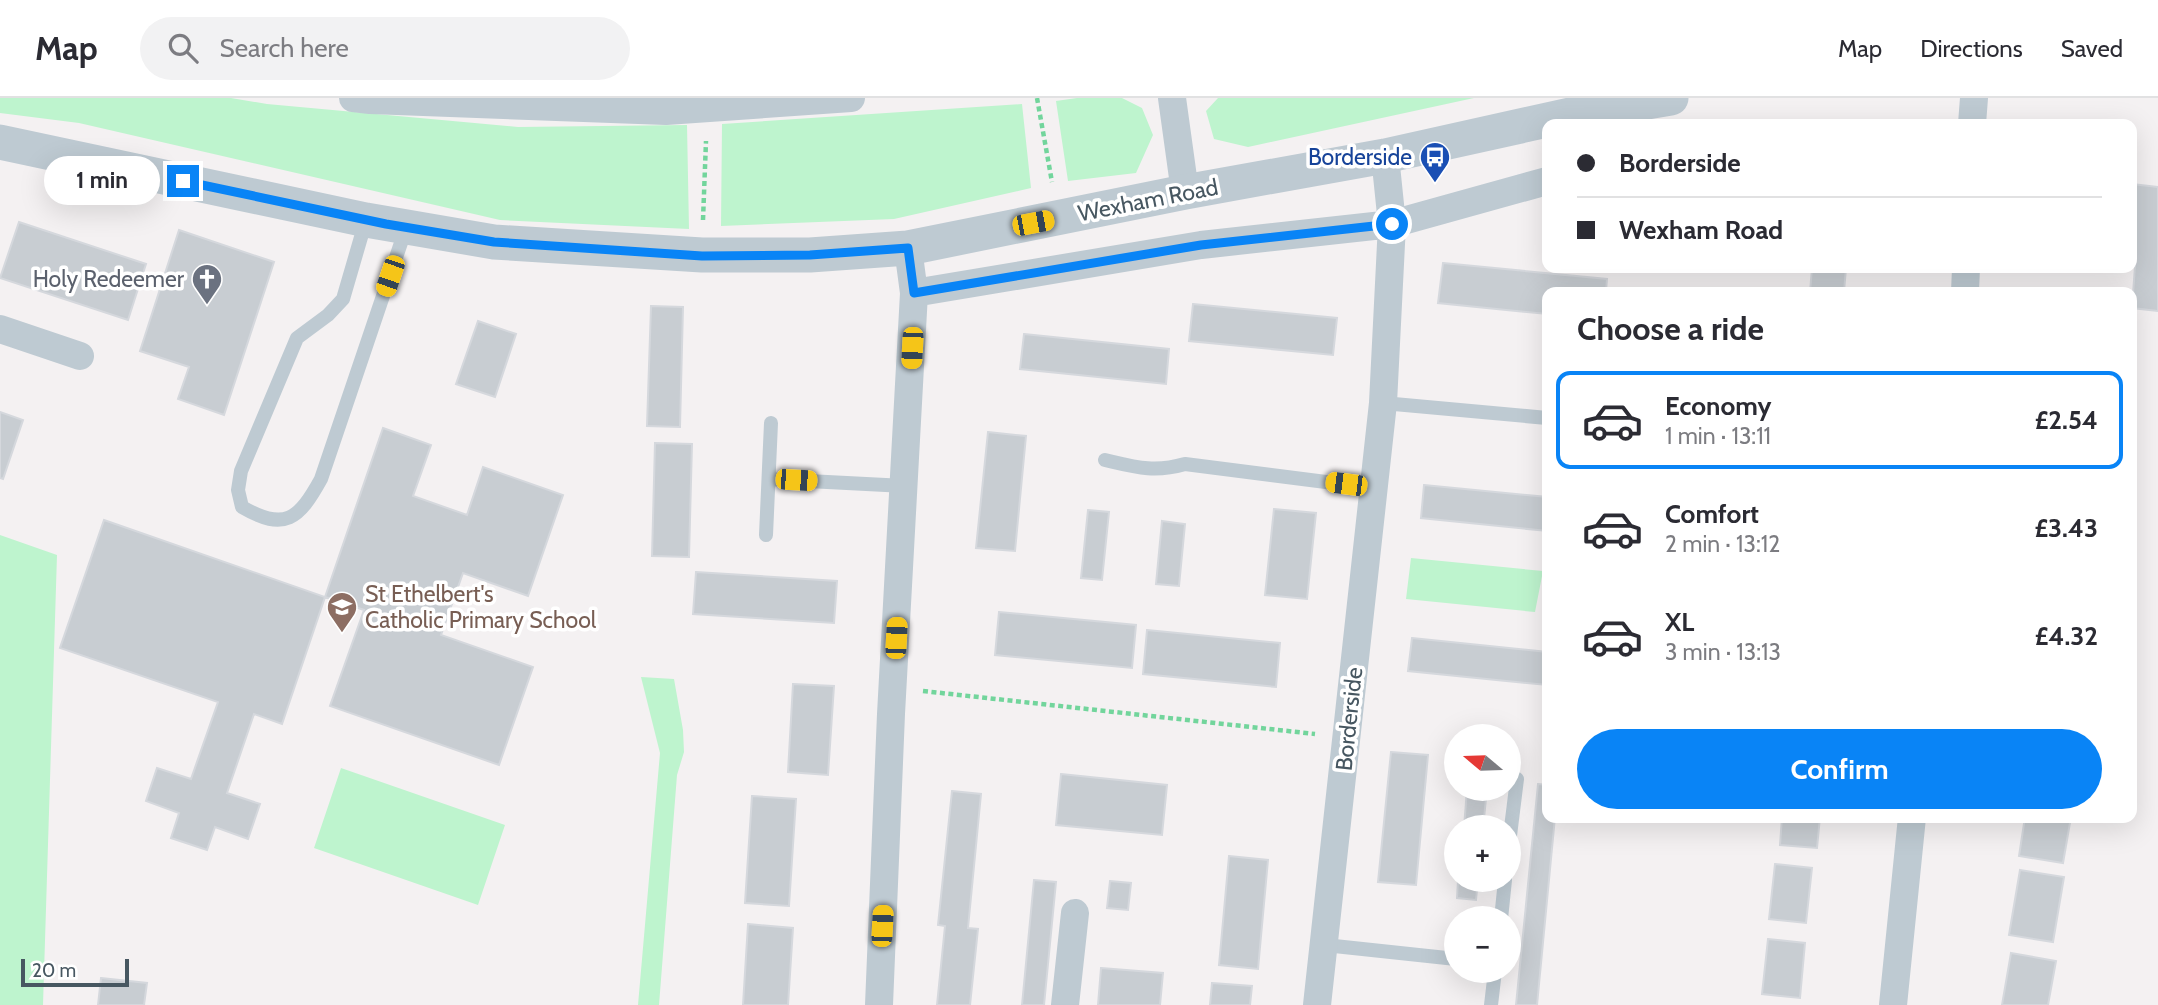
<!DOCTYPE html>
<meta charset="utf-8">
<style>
:root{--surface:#fff;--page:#f2f2f3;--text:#2b2b33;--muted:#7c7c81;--line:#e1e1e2;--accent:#0984f6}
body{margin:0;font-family:Cabin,sans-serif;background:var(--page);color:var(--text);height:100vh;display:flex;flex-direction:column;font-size:26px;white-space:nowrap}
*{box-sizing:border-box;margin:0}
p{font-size:23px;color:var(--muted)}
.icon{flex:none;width:38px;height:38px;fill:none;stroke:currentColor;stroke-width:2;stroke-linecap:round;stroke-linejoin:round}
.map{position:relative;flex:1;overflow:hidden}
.details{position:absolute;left:1542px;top:189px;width:595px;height:536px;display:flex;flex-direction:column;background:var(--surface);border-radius:14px;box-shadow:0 7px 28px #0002}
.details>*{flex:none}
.banner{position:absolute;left:1542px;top:21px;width:595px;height:154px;border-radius:14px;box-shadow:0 7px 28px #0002;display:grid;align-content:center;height:154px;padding:0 35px;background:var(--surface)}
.needle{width:46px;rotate:289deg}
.tools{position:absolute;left:1444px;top:626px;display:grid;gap:14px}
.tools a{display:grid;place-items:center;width:77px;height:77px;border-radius:50%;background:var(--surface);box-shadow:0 7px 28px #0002;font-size:35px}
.scale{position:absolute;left:21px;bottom:18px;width:108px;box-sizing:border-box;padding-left:7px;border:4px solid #475761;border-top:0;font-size:19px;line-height:24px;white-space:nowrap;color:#475761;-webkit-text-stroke:5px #fff;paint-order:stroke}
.end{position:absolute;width:32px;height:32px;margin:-16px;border:9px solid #0984f6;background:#fff;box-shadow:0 0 0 4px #fff}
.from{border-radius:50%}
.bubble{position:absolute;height:49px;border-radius:24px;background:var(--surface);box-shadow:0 7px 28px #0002;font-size:23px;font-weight:700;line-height:49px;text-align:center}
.car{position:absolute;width:21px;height:42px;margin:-21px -10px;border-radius:9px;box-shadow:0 0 5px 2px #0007;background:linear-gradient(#f5c518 24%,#345 0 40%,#f5c518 0 76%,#345 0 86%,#f5c518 0)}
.banner b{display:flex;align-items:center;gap:24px;height:66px;font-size:26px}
.banner b+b{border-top:2px solid var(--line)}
.banner i{width:18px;height:18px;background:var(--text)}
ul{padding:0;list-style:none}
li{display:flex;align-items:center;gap:21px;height:98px;margin:0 14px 10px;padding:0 21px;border:4px solid transparent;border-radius:14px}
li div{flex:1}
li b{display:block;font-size:26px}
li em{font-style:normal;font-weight:700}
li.current{border-color:var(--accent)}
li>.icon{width:63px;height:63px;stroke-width:1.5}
h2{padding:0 35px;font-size:32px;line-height:84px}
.action{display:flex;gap:14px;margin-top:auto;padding:14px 35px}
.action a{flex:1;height:80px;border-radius:42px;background:var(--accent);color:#fff;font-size:28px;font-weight:700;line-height:80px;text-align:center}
header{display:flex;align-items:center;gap:42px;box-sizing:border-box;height:98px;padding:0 35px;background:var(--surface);border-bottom:2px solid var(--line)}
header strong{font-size:33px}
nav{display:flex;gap:38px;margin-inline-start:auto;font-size:24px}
.search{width:490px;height:63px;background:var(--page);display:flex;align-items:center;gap:18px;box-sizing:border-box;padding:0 24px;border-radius:38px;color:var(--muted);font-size:26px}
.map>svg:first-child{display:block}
.green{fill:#bef4ce}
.building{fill:#c8cdd2;stroke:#d5d8dd;stroke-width:2}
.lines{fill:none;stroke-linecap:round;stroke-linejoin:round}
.path{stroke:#72d59c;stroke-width:4.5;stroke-dasharray:5 3.5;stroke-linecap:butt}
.service{stroke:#becad2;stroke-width:14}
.minor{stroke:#becad2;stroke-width:28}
.tertiary{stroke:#becad2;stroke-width:35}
.route{stroke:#0984f6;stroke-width:9}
.labels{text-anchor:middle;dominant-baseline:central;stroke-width:7;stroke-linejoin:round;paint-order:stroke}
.transit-label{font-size:23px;fill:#164399;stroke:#fff;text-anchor:end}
.street-label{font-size:23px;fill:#475761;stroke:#fff}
.worship-label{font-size:23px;fill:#5b616d;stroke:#fff;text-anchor:end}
.education-label{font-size:23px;fill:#785e54;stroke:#fff;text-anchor:start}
</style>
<header>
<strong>Map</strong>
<div class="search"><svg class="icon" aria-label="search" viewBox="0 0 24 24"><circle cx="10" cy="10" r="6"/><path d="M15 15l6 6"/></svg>Search here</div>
<nav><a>Map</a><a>Directions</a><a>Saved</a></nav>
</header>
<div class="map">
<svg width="2158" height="907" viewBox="0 0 2158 907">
<rect width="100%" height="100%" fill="#f4f1f2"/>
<path class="green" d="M0,0H231L267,6L518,29L687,27L689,131L500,122L79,25L0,15Z
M1077,0H1122L1142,10L1153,37L1136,75L1068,83L1056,3Z
M1218,0H1474L1248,49L1214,41L1206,13Z
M1022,6L1031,90L894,121L721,128L722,26Z
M0,437L57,457L43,907H0Z
M1411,460L1543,473L1535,514L1406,501Z
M641,579L674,581L683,632L684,654L677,677L659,907H638L660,655Z
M341,670L505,727L478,807L314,750Z"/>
<path class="building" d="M2132,86L2158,89V213L2132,210L2136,154H2132Z
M19,124L146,166L128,222L0,180Z
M179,132L274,164L224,317L178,301L189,269L140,253Z
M1443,165L1607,181L1606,194H1547V216L1438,205Z
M1812,170H1846L1844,194H1810Z
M1193,206L1337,220L1333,257L1189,243Z
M651,208L683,209L680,329L647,328Z
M478,223L516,236L495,299L456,286Z
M1024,236L1169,251L1166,286L1020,271Z
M0,314L23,322L3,381L0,380Z
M383,330L431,347L413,398L467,417L483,369L563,397L528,498L463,475L441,537L533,569L499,667L330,608L364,512L325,499Z
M988,334L1026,338L1015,453L976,450Z
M655,345L692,346L689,459L652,458Z
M1424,387L1547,399V433L1421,420Z
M1274,411L1316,415L1307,501L1265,497Z
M1088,412L1109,414L1102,482L1081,480Z
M104,422L325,499L282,626L254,616L227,695L260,706L248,741L215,729L207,752L171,740L179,715L146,703L157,670L191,681L218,604L60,550Z
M1162,423L1185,426L1179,488L1156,486Z
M696,474L837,483L834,525L693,516Z
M999,514L1136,527L1132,570L995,557Z
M1147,532L1280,545L1276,589L1143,576Z
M1412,540L1547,554V587L1408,573Z
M793,586L834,588L828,677L788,674Z
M1391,654L1428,657L1416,787L1378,784Z
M1061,676L1167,687L1162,737L1056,727Z
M1538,686L1547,687V719H1555L1537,907H1516Z
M1467,691H1487L1483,730H1464Z
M952,693L981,696L968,830L978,831L970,907H937L945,828L938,827Z
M752,698L796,701L789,808L745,805Z
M1782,719H1820L1817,750L1780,747Z
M2025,719H2071L2063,765L2019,758Z
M1229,758L1268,762L1258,871L1219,867Z
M1775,766L1812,770L1806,825L1769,821Z
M2020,772L2064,779L2053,844L2009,837Z
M1034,782L1056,784L1044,907H1022Z
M1458,782H1478L1476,802L1457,800Z
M1110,783L1131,785L1128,812L1107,810Z
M748,826L793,830L788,907H743Z
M1768,841L1805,845L1800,900L1762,896Z
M2011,855L2056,863L2048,907H2002Z
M1101,870L1163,875L1160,907H1098Z
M101,880L147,885L144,907H98Z
M1212,885L1252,888L1250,907H1210Z"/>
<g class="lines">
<path class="path" d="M1037,0L1052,84
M703,122L706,43
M923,593L1315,636"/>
<path class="service" d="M366,122L343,201L328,217L297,240L241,373L238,392L242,409C285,434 299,421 321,381L406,130
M1383,305L1547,320
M1105,362C1135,369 1154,375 1185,366L1373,390
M769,381L905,388
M766,437L771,325
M1508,754L1517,681
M1501,821L1505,782
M1325,847L1456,861
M1491,907L1495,873"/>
<path class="minor" d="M353,0L370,2L666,13L851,0
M1172,0L1185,94
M1972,26L1974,0
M1965,194L1966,170
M914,195L1201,147L1392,126L1547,83
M0,231L80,258
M879,907L891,616L914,195L908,150
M1065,907L1075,815
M1317,907L1383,305L1392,126L1385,58
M1893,907L1912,719"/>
<path class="tertiary" d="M0,44L366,122L494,144L702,157H810L908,150L1185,94L1385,58L1570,17L1671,0"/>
</g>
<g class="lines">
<path class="route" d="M183,83L386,126L494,144L702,158L810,157L908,150L914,195L1201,147L1392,126"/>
</g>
<defs>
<g id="bus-pin" transform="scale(1.575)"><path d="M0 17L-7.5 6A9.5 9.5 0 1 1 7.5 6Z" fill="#1a4fb4" stroke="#fff"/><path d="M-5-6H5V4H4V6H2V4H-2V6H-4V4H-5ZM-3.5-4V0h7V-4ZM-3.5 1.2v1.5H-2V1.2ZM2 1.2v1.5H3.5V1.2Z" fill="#fff"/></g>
<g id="church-pin" transform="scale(1.575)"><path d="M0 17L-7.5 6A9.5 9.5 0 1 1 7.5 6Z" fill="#6b7280" stroke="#fff"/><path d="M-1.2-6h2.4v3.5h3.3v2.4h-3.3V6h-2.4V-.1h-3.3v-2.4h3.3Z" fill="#fff"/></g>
<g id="school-pin" transform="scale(1.575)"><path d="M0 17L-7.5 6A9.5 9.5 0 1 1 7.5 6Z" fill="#8d6e63" stroke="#fff"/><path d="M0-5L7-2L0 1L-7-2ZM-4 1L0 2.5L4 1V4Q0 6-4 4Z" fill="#fff"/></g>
</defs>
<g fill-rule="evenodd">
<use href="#bus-pin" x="1435" y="59"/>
<use href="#church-pin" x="207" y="181"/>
<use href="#school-pin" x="342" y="509"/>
</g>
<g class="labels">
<g class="transit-label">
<text x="1412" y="59">Borderside</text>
</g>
<g class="street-label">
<text transform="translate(1148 102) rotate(-11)">Wexham Road</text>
<text transform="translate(1349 621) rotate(-84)">Borderside</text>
</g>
<g class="worship-label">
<text x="184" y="181">Holy Redeemer</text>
</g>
<g class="education-label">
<text x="365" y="496">St Ethelbert's<tspan x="365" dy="26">Catholic Primary School</tspan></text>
</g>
</g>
</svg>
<div class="tools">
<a><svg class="needle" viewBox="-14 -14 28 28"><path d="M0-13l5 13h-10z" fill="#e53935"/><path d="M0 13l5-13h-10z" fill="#7c7c81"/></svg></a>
<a>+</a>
<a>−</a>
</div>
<div class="scale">20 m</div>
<i class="end from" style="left:1392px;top:126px"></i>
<i class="end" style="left:183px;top:83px"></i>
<div class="bubble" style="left:44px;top:58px;width:116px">1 min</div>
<i class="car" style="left:1033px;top:125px;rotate:79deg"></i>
<i class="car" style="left:390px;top:178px;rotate:199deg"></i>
<i class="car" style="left:912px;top:250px;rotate:183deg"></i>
<i class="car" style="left:796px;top:382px;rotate:93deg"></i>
<i class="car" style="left:1346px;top:386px;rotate:277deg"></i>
<i class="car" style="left:896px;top:540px;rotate:3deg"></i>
<i class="car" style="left:882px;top:828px;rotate:3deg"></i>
<div class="banner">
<b><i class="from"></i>Borderside</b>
<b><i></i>Wexham Road</b>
</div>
<section class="details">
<h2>Choose a ride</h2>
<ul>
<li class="current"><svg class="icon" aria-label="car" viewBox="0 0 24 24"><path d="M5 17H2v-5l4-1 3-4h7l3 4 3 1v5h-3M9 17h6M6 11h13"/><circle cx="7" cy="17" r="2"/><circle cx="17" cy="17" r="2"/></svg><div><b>Economy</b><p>1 min · 13:11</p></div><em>£2.54</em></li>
<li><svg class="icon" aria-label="car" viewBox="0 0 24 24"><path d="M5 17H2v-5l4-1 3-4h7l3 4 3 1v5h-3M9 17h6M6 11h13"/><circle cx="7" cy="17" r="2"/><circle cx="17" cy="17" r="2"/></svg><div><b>Comfort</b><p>2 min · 13:12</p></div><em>£3.43</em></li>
<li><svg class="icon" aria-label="car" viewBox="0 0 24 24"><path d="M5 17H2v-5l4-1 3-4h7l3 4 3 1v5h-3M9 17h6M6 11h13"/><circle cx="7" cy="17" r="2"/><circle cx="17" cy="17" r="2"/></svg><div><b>XL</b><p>3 min · 13:13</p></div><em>£4.32</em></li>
</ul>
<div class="action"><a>Confirm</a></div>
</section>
</div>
